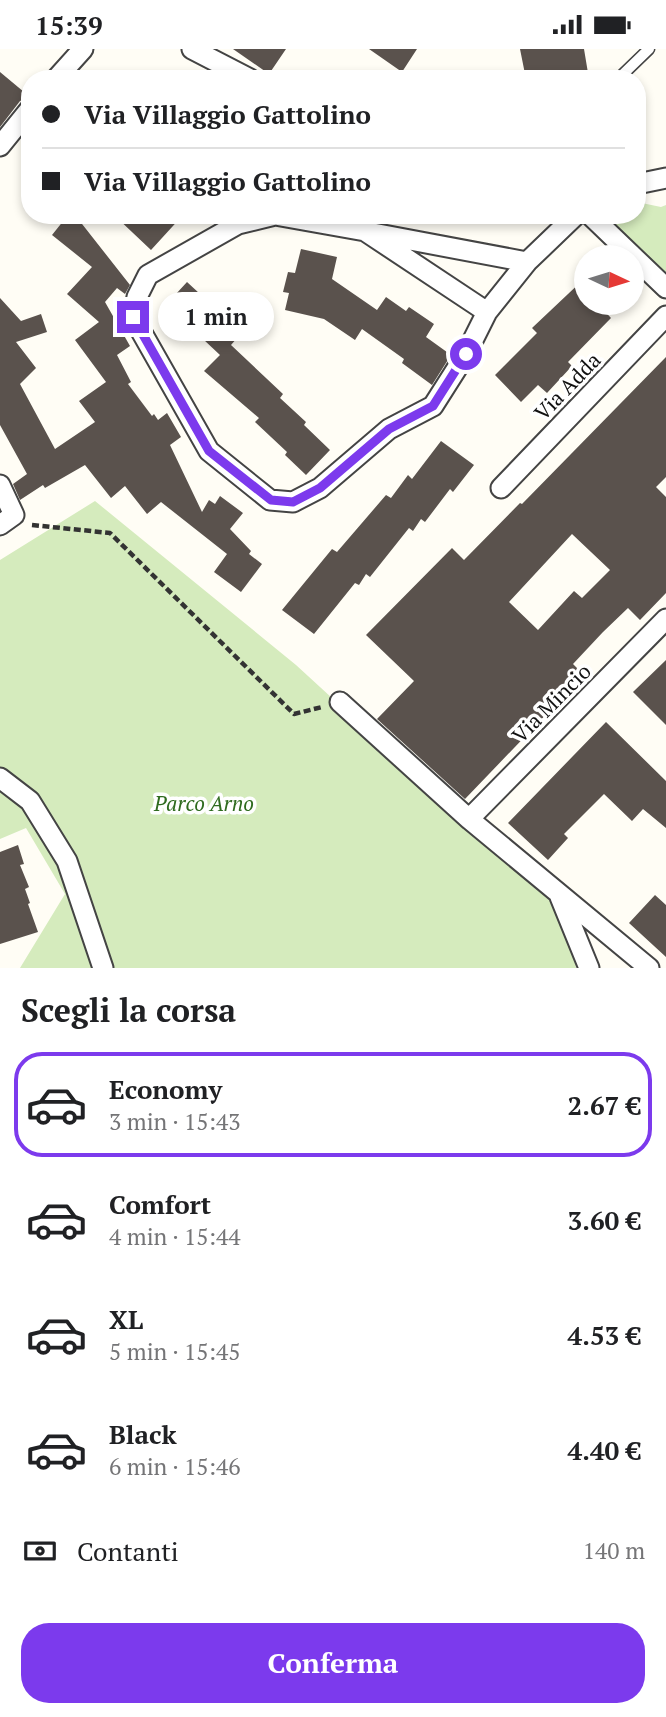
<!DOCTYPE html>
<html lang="it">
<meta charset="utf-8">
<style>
:root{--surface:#fff;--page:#f2f2f2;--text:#202124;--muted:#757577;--line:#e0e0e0;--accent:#7c3aed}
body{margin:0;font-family:"PT Serif",serif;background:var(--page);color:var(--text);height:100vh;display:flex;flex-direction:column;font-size:26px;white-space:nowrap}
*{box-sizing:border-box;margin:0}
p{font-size:23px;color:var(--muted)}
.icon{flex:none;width:38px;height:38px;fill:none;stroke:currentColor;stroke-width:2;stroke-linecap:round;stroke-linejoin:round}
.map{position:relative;height:919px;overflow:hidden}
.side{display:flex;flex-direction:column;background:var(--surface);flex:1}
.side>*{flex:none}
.guide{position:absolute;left:21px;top:21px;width:625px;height:154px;border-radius:28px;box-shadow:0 4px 10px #0003;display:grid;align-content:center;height:154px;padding:0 21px;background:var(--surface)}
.needle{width:46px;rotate:94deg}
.buttons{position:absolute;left:574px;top:196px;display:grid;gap:14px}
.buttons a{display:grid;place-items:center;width:70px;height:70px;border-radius:50%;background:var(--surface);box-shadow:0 4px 10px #0003;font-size:35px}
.end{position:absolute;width:32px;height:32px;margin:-16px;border:9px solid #7c3aed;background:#fff;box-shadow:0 0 0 4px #fff}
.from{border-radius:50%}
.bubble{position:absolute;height:49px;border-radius:24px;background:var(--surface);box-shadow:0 4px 10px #0003;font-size:23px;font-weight:700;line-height:49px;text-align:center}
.guide b{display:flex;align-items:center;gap:24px;height:66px;font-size:26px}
.guide b+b{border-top:2px solid var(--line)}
.guide i{width:18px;height:18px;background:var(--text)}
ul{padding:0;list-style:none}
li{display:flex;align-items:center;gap:21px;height:105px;margin:0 14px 10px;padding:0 7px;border:4px solid transparent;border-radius:28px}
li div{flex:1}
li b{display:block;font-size:26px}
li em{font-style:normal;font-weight:700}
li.on{border-color:var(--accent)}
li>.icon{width:63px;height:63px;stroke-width:1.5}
h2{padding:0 21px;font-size:32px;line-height:84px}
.pay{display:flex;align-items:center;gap:18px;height:77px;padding:0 21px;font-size:26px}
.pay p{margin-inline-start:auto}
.cta{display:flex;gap:14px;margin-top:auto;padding:14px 21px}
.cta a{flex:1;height:80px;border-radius:28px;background:var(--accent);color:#fff;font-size:28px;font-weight:700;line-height:80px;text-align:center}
.status{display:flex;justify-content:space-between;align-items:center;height:49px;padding:0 35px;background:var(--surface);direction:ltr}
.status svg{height:19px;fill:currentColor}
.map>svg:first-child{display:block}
.green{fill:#d5ebbd}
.building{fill:#5a524d;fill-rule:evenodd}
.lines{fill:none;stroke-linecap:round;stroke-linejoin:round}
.lane-casing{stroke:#444;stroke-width:13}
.street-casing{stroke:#444;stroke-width:23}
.path{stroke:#333;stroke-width:4.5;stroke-dasharray:7 3.5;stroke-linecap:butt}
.lane{stroke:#fff;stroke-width:10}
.street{stroke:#fff;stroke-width:19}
.route{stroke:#7c3aed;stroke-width:9}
.labels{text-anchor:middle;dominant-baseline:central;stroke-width:7;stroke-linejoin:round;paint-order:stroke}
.street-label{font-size:21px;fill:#111;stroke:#fff}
.park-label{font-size:21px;font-style:italic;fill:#2f6b1f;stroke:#fff}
</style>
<div class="status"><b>15:39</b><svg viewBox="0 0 49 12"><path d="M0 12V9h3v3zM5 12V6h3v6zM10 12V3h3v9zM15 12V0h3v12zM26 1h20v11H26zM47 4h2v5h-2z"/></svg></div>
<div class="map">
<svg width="666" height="919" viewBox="0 0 666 919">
<rect width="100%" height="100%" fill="#fffdf5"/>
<path class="green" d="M637,153L661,158L666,156V227L598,174L605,166H637Z
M95,452L296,616L549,848L575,909L576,919H20L65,845L26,779L0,790V511Z"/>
<path class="building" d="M233,0H286L269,25Z
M369,0H417L402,23Z
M520,0H584L589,30H526Z
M0,23L30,48L20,52L0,78Z
M68,166H75L130,236L125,245L117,239L105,253L130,297L117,306L131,333L128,335L152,367L154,365L158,371L167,364L181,388L170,396L202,463L209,451L215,455L220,447L243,464L230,480L251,502L249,505L262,515L241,543L214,523L227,505L161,453L147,465L125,437L111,449L85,416L45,439L43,436L20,451L13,435L27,425L0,376V249L21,272L41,265L47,283L16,293L36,319L20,335L55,400L95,373L79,352L106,333L75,291L99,273L67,245L92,218L52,186Z
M114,166H183L151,201Z
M301,200L337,208L332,230L377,261L386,248L406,262L409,258L434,275L426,288L451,306L432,336L402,314L404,310L362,280L355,291L324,270L285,261L289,244L283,243L288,223L295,224Z
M586,228V254H597L611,269L568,313L572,317L547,344L538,336L521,353L495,326L537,284L532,279Z
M187,233L212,256L215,253L244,281L231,296L283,345L280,349L306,373L304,376L330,401L306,426L285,406L287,403L255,373L259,369L204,322L220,306L188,276L186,278L164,258Z
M666,308V428L656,438L666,448V544L640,571L628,559L603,583L573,615L584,626L465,750L377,670L414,632L366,586L452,499L464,511L520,454L522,455ZM572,485L610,521L582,549L574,542L538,581L509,553Z
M441,392L474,416L453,443L450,440L425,473L421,470L413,482L409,479L370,528L366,525L359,536L355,534L314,585L282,561L332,500L337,503L386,446L391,449L408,426L412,430Z
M666,611V676L633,643Z
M606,673L666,732V779L643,760L632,772L604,745L564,785L568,789L548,811L508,774Z
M18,796L24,815L20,816L29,838L25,840L30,854L28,855L38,883L0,895V803Z
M655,846L666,856V908L629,874Z"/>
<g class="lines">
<g class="lane-casing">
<path id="lane" d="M618,30L649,0"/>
</g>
<g class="street-casing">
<path id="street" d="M192,0L250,30
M56,30L83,0
M0,97L30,60
M637,135L666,129
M590,166L666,239
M373,184L527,213
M487,263L365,182L275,166L238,175L148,226L137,248L133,268L209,402L270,451L293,453L320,439L389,380L433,357L466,305L487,263L527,213L576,166
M0,436L14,466L0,476
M501,439L666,267
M340,653L469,770L649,919
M0,729L30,752L67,812L103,919
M469,770L666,570
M560,848L589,919"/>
</g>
<path class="path" d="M32,476L110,484L294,665L322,658"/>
<use href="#lane" class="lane"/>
<use href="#street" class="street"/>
</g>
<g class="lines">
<path class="route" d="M133,268L209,402L271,451L293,453L320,439L389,380L433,357L466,305"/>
</g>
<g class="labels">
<g class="street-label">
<text transform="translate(567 337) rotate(-46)">Via Adda</text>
<text transform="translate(551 654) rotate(-45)">Via Mincio</text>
</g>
<g class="park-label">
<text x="204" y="754">Parco Arno</text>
</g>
</g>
</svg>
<div class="buttons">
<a><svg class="needle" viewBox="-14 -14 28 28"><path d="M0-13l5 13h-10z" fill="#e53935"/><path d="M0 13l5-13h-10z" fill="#757577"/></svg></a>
</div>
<i class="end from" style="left:466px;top:305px"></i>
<i class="end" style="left:133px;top:268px"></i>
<div class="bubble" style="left:158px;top:243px;width:116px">1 min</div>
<div class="guide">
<b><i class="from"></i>Via Villaggio Gattolino</b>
<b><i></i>Via Villaggio Gattolino</b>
</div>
</div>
<section class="side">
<h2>Scegli la corsa</h2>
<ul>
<li class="on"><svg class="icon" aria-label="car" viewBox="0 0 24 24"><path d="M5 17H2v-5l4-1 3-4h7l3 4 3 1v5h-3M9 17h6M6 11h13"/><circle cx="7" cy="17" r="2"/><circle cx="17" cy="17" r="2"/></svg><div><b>Economy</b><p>3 min · 15:43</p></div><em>2.67 €</em></li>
<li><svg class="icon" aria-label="car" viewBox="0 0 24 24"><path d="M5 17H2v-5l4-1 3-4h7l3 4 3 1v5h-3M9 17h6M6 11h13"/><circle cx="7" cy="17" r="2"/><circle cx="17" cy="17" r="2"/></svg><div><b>Comfort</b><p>4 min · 15:44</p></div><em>3.60 €</em></li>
<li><svg class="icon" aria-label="car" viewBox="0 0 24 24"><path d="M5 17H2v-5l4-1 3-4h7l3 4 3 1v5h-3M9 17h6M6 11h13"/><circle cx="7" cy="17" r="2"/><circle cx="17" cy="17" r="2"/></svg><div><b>XL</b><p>5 min · 15:45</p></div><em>4.53 €</em></li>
<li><svg class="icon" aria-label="car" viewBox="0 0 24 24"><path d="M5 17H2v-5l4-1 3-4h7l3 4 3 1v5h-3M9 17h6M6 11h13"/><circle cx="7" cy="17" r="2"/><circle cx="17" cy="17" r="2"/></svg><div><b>Black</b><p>6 min · 15:46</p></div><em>4.40 €</em></li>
</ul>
<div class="pay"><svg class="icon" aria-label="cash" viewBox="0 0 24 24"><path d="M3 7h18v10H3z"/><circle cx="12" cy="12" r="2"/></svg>Contanti<p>140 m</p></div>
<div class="cta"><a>Conferma</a></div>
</section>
